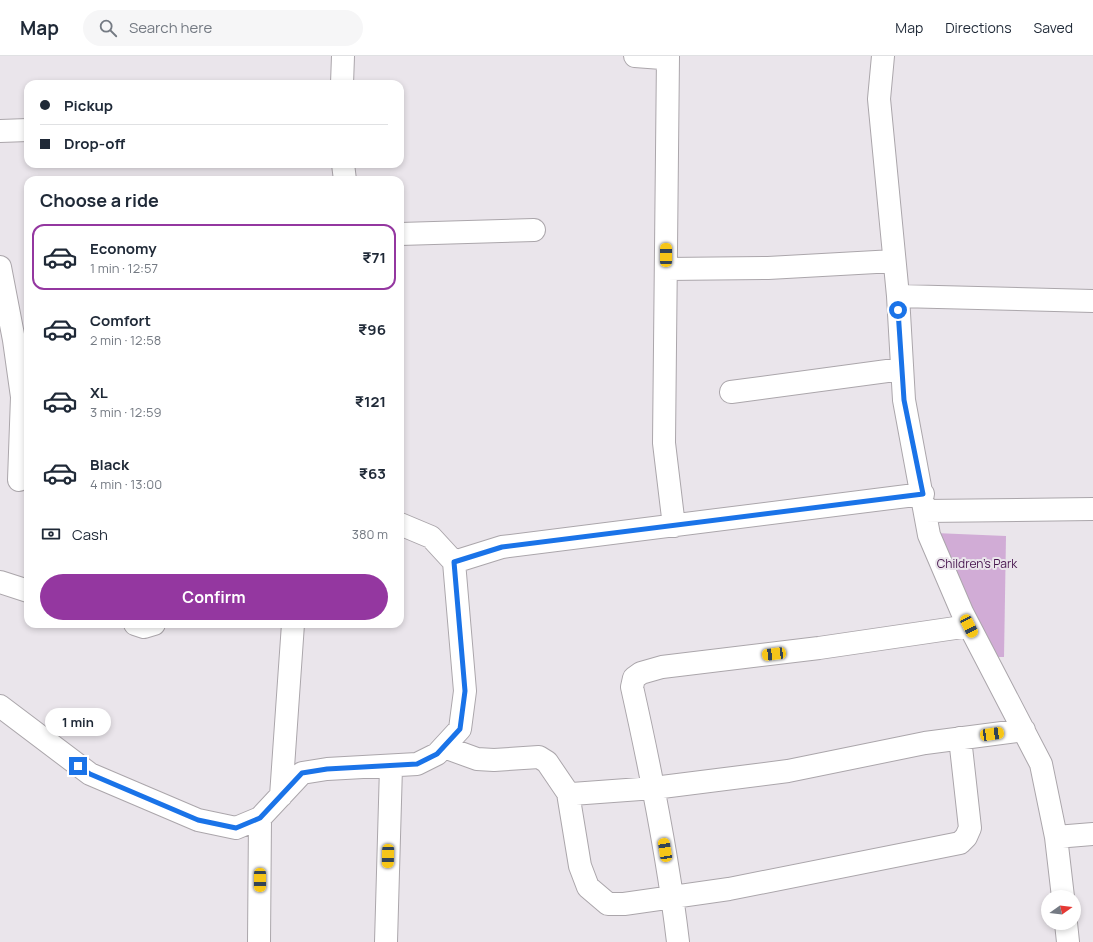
<!DOCTYPE html>
<meta charset="utf-8">
<style>
:root{--surface:#fff;--page:#f6f6f7;--text:#1f2937;--muted:#747a83;--line:#e0e1e3;--accent:#9437a0}
body{margin:0;font-family:Manrope,sans-serif;background:var(--page);color:var(--text);height:100vh;display:flex;flex-direction:column;font-size:15px;white-space:nowrap}
*{box-sizing:border-box;margin:0}
p{font-size:13px;color:var(--muted)}
.icon{flex:none;width:22px;height:22px;fill:none;stroke:currentColor;stroke-width:2;stroke-linecap:round;stroke-linejoin:round}
.map{position:relative;flex:1;overflow:hidden}
.drawer{position:absolute;left:24px;top:120px;width:380px;height:452px;display:flex;flex-direction:column;background:var(--surface);border-radius:12px;box-shadow:0 2px 6px #0003}
.drawer>*{flex:none}
.banner{position:absolute;left:24px;top:24px;width:380px;height:88px;border-radius:12px;box-shadow:0 2px 6px #0003;display:grid;align-content:center;height:88px;padding:0 16px;background:var(--surface)}
.needle{width:26px;rotate:76deg}
.fabs{position:absolute;left:1041px;top:834px;display:grid;gap:8px}
.fabs a{display:grid;place-items:center;width:40px;height:40px;border-radius:50%;background:var(--surface);box-shadow:0 2px 6px #0003;font-size:20px}
.end{position:absolute;width:18px;height:18px;margin:-9px;border:5px solid #1a73e8;background:#fff;box-shadow:0 0 0 2px #fff}
.from{border-radius:50%}
.bubble{position:absolute;height:28px;border-radius:14px;background:var(--surface);box-shadow:0 2px 6px #0003;font-size:13px;font-weight:700;line-height:28px;text-align:center}
.car{position:absolute;width:12px;height:24px;margin:-12px -6px;border-radius:5px;box-shadow:0 0 3px 1px #0007;background:linear-gradient(#f5c518 24%,#345 0 40%,#f5c518 0 76%,#345 0 86%,#f5c518 0)}
.banner b{display:flex;align-items:center;gap:14px;height:38px;font-size:15px}
.banner b+b{border-top:1px solid var(--line)}
.banner i{width:10px;height:10px;background:var(--text)}
ul{padding:0;list-style:none}
li{display:flex;align-items:center;gap:12px;height:66px;margin:0 8px 6px;padding:0 8px;border:2px solid transparent;border-radius:12px}
li div{flex:1}
li b{display:block;font-size:15px}
li em{font-style:normal;font-weight:700}
li.active{border-color:var(--accent)}
li>.icon{width:36px;height:36px;stroke-width:1.5}
h2{padding:0 16px;font-size:18px;line-height:48px}
.pay{display:flex;align-items:center;gap:10px;height:44px;padding:0 16px;font-size:15px}
.pay p{margin-inline-start:auto}
.action{display:flex;gap:8px;margin-top:auto;padding:8px 16px}
.action a{flex:1;height:46px;border-radius:24px;background:var(--accent);color:#fff;font-size:16px;font-weight:700;line-height:46px;text-align:center}
header{display:flex;align-items:center;gap:24px;box-sizing:border-box;height:56px;padding:0 20px;background:var(--surface);border-bottom:1px solid var(--line)}
header strong{font-size:19px}
nav{display:flex;gap:22px;margin-inline-start:auto;font-size:14px}
.search{width:280px;height:36px;background:var(--page);display:flex;align-items:center;gap:10px;box-sizing:border-box;padding:0 14px;border-radius:22px;color:var(--muted);font-size:15px}
.map>svg:first-child{display:block}
.green{fill:#d1acd6}
.lines{fill:none;stroke-linecap:round;stroke-linejoin:round}
.minor-casing{stroke:#aba6ab;stroke-width:24}
.minor{stroke:#fff;stroke-width:22}
.route{stroke:#1a73e8;stroke-width:5}
.labels{text-anchor:middle;dominant-baseline:central;stroke-width:4;stroke-linejoin:round;paint-order:stroke}
.park-label{font-size:12px;fill:#47154e;stroke:#eae5eb}
</style>
<header>
<strong>Map</strong>
<div class="search"><svg class="icon" aria-label="search" viewBox="0 0 24 24"><circle cx="10" cy="10" r="6"/><path d="M15 15l6 6"/></svg>Search here</div>
<nav><a>Map</a><a>Directions</a><a>Saved</a></nav>
</header>
<div class="map">
<svg width="1093" height="886" viewBox="0 0 1093 886">
<rect width="100%" height="100%" fill="#eae5eb"/>
<path class="green" d="M935,477L1006,480L1004,601H992Z"/>
<g class="lines">
<g class="minor-casing">
<path id="minor" d="M635,0L662,2L667,0
M668,0L664,387L674,470
M883,0L879,43L898,240L904,344L929,479L962,556L1041,708L1056,781L1063,841
M342,28L343,0
M0,75L28,74
M343,108L345,124
M400,178L534,174
M0,211L14,284L22,341L19,424
M666,213L768,212L894,205
M898,240L1093,245
M731,336L902,313
M925,455L1093,453
M454,506L502,491L923,438
M0,526L28,535
M135,568L144,571L154,568
M0,650L90,718L198,764L236,772L260,762L302,717L327,713L417,708L437,698L460,673L465,635L454,506L431,481L400,468
M444,691L477,703L494,704L539,701L547,706L568,737L572,738L654,732L788,715L925,687L1024,674
M568,737L580,810L588,831L608,848H624L729,833L960,787L966,781L970,772L960,682
M281,740L293,568
M1056,781L1093,778
M1066,867L1068,886
M259,886L260,762
M386,886L391,711
M678,886C668,800 651,716 632,631L634,622L641,617L662,611L819,592L969,570"/>
</g>
<use href="#minor" class="minor"/>
</g>
<g class="lines">
<path class="route" d="M78,710L90,718L198,764L236,772L260,762L302,717L327,713L417,708L437,698L460,673L465,635L454,506L502,491L923,438L904,344L898,254"/>
</g>
<g class="labels">
<g class="park-label">
<text x="977" y="507">Children's Park</text>
</g>
</g>
</svg>
<div class="fabs">
<a><svg class="needle" viewBox="-14 -14 28 28"><path d="M0-13l5 13h-10z" fill="#e53935"/><path d="M0 13l5-13h-10z" fill="#747a83"/></svg></a>
</div>
<i class="end from" style="left:898px;top:254px"></i>
<i class="end" style="left:78px;top:710px"></i>
<div class="bubble" style="left:45px;top:652px;width:66px">1 min</div>
<i class="car" style="left:666px;top:199px;rotate:0deg"></i>
<i class="car" style="left:969px;top:570px;rotate:153deg"></i>
<i class="car" style="left:774px;top:598px;rotate:263deg"></i>
<i class="car" style="left:992px;top:678px;rotate:82deg"></i>
<i class="car" style="left:665px;top:794px;rotate:351deg"></i>
<i class="car" style="left:388px;top:800px;rotate:181deg"></i>
<i class="car" style="left:260px;top:824px;rotate:180deg"></i>
<div class="banner">
<b><i class="from"></i>Pickup</b>
<b><i></i>Drop-off</b>
</div>
<section class="drawer">
<h2>Choose a ride</h2>
<ul>
<li class="active"><svg class="icon" aria-label="car" viewBox="0 0 24 24"><path d="M5 17H2v-5l4-1 3-4h7l3 4 3 1v5h-3M9 17h6M6 11h13"/><circle cx="7" cy="17" r="2"/><circle cx="17" cy="17" r="2"/></svg><div><b>Economy</b><p>1 min · 12:57</p></div><em>₹71</em></li>
<li><svg class="icon" aria-label="car" viewBox="0 0 24 24"><path d="M5 17H2v-5l4-1 3-4h7l3 4 3 1v5h-3M9 17h6M6 11h13"/><circle cx="7" cy="17" r="2"/><circle cx="17" cy="17" r="2"/></svg><div><b>Comfort</b><p>2 min · 12:58</p></div><em>₹96</em></li>
<li><svg class="icon" aria-label="car" viewBox="0 0 24 24"><path d="M5 17H2v-5l4-1 3-4h7l3 4 3 1v5h-3M9 17h6M6 11h13"/><circle cx="7" cy="17" r="2"/><circle cx="17" cy="17" r="2"/></svg><div><b>XL</b><p>3 min · 12:59</p></div><em>₹121</em></li>
<li><svg class="icon" aria-label="car" viewBox="0 0 24 24"><path d="M5 17H2v-5l4-1 3-4h7l3 4 3 1v5h-3M9 17h6M6 11h13"/><circle cx="7" cy="17" r="2"/><circle cx="17" cy="17" r="2"/></svg><div><b>Black</b><p>4 min · 13:00</p></div><em>₹63</em></li>
</ul>
<div class="pay"><svg class="icon" aria-label="cash" viewBox="0 0 24 24"><path d="M3 7h18v10H3z"/><circle cx="12" cy="12" r="2"/></svg>Cash<p>380 m</p></div>
<div class="action"><a>Confirm</a></div>
</section>
</div>
